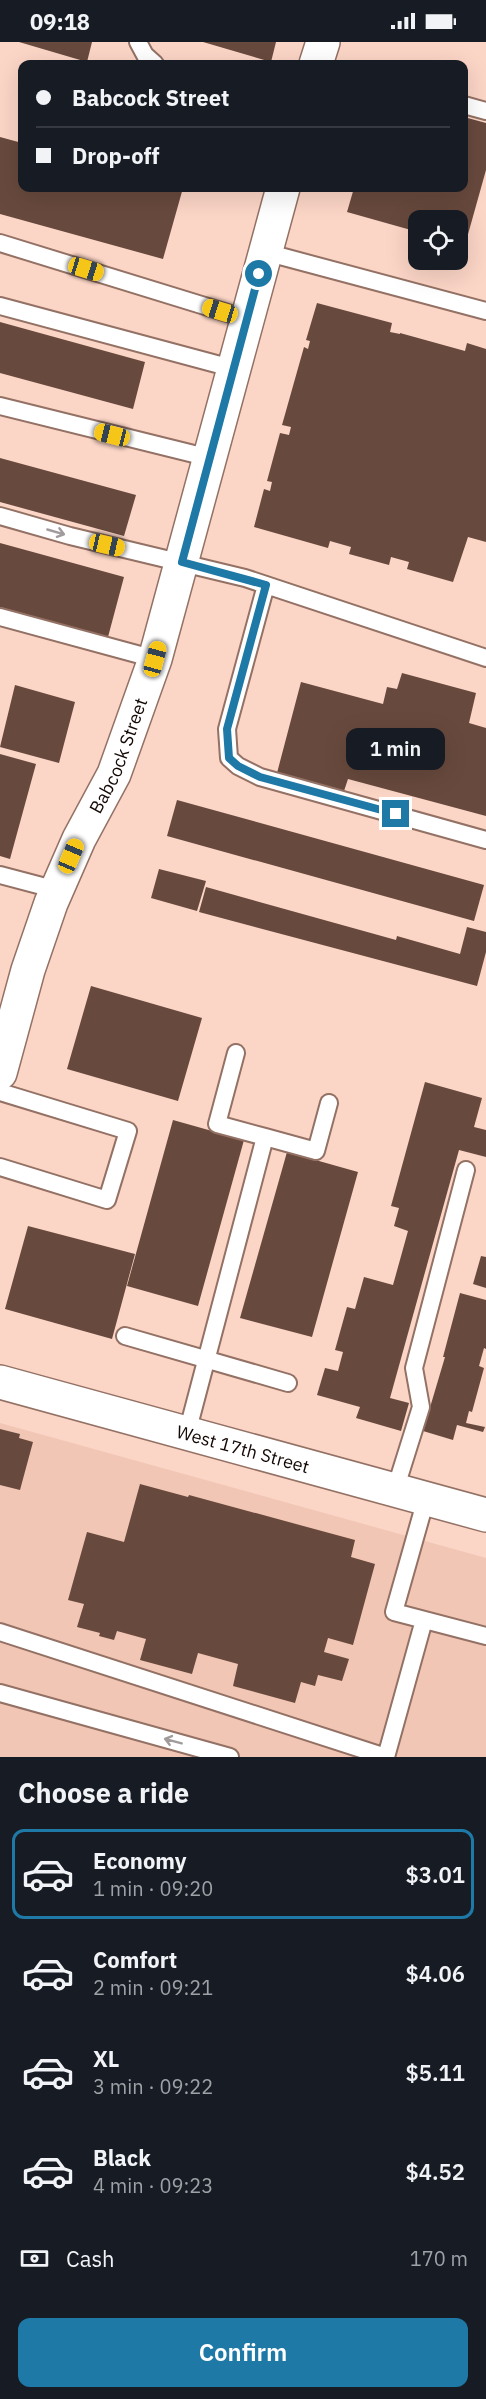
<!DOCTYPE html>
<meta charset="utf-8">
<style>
:root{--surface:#171b24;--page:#20242c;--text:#f1f3f6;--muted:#9ea1a6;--line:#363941;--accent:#1f79a7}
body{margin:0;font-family:"IBM Plex Sans",sans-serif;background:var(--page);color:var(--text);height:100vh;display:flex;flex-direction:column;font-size:22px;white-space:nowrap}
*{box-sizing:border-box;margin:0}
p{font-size:20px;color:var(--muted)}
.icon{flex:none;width:33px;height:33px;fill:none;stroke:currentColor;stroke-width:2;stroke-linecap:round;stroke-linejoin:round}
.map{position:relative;height:1715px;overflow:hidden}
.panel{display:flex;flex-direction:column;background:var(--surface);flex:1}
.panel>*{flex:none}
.top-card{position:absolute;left:18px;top:18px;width:450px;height:132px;border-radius:12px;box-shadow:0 6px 24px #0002;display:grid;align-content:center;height:132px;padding:0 18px;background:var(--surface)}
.tools{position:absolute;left:408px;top:168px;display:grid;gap:12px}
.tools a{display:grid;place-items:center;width:60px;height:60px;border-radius:12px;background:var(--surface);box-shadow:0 6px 24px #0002;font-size:30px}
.end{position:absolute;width:27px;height:27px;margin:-14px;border:8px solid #1f79a7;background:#fff;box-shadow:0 0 0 3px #fff}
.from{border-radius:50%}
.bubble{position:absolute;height:42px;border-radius:12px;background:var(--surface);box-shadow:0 6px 24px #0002;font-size:20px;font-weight:600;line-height:42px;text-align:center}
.car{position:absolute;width:18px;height:36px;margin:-18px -9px;border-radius:8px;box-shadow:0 0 4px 2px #0007;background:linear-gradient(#f5c518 24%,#345 0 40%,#f5c518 0 76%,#345 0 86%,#f5c518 0)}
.top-card b{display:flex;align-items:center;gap:21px;height:57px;font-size:22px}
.top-card b+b{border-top:2px solid var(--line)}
.top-card i{width:15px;height:15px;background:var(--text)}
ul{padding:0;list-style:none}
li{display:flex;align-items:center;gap:18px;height:90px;margin:0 12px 9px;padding:0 6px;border:3px solid transparent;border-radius:12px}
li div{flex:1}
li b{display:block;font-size:22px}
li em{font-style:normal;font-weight:600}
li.on{border-color:var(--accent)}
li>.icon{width:54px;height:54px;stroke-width:1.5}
h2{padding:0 18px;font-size:27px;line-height:72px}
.pay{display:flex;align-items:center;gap:15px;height:66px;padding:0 18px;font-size:22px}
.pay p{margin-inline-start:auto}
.button{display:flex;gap:12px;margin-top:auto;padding:12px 18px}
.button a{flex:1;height:69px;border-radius:12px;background:var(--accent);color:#fff;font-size:24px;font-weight:600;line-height:69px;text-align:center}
.status{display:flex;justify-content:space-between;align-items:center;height:42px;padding:0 30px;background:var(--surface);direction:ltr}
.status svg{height:16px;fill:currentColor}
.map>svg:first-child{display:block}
.built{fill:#f2c6b4}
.building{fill:#68493d}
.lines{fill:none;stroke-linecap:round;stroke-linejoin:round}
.service-casing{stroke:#937164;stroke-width:20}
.minor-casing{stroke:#937164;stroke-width:36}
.tertiary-casing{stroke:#937164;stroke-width:36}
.service{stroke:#fff;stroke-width:16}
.minor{stroke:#fff;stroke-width:33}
.tertiary{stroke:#fff;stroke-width:33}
.oneway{stroke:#a19c9b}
.route{stroke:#1f79a7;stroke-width:8}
.labels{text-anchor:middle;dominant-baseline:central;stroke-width:6;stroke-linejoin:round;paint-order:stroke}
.street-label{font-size:18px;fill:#140805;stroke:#fbd5c6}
</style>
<div class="status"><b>09:18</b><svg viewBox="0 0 49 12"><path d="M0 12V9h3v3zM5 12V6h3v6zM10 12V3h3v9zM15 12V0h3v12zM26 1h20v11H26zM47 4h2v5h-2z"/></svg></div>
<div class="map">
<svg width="486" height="1715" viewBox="0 0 486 1715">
<rect width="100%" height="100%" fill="#fbd5c6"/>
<path class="built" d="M0,1381L486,1516V1715H0Z"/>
<path class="building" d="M19,0H92L87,20Z
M203,0H276L271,20Z
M464,75L486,81V128L465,203L458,201V178H418V190L347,170L354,146H464Z
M0,95L22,101V146H183L163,217L0,172Z
M317,261L392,281L390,290L400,292V291L465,309L467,301L486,307V500L468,495L453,540L407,527L409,520L391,515L389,523L349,512L351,505L330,499L328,506L254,485L264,447L270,449L272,440L267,439L280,391L289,393L291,385L282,383L304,305L308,307L310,299L306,298Z
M0,280L145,320L133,367L0,331Z
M0,416L136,453L124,494L0,460Z
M0,501L124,535L108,595L0,565Z
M402,631L476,651L469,681L486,686V774L348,737L344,749L277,731L301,640L383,662L387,645L397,647Z
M15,643L75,660L59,721L0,705Z
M0,712L36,722L10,817L0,814Z
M177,758L484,843L474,879L167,794Z
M159,827L206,839L197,869L151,856Z
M206,845L396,898L397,894L460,912L467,885L486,890V910L477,944L199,870Z
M91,944L202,976L178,1059L67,1027Z
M425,1040L482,1056L474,1085L486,1088V1115L459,1108L390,1356L409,1361L401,1389L356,1376L360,1365L317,1353L325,1326L338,1329L343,1310L335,1308L347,1265L355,1267L364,1235L393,1243L408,1189L394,1184L399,1166L391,1164Z
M173,1078L244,1098L198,1264L127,1244Z
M287,1110L358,1130L312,1295L240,1276Z
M28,1184L135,1212L112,1297L5,1267Z
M481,1214L486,1215V1246L473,1242Z
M460,1251L486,1258V1307L484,1306L479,1324L484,1326L472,1370L469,1369L466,1381L485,1385L483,1390L457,1383L453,1398L423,1389L445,1315H443Z
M0,1387L20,1392L19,1396L33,1400L20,1448L0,1443Z
M140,1442L188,1455L189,1453L355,1498L351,1515L375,1522L353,1603L328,1596L324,1610L349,1617L342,1639L318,1633L315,1644L301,1640L295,1661L233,1644L238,1622L198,1611L192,1632L140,1618L146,1597L117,1589L114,1598L99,1594L100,1591L77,1585L84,1562L68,1558L87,1490L124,1500Z"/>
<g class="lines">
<g class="service-casing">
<path id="service" d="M138,0L145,13L155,22
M464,63L486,69
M0,201L247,277
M265,210L486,269
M0,264L235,327
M0,364L210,416
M0,474L70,494L245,536L486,616
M266,543L227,687L229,716L238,724L260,735L486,798
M0,575L155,617
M0,833L57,848
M0,1050L128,1089L107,1158L0,1125
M265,1095L316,1109L329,1061
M125,1294L288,1341
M187,1391L265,1095L217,1082L236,1011
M395,1448L421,1365L414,1326L466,1128
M426,1457L394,1570L486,1594
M0,1590L386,1715
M0,1651L230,1715
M386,1715L424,1578"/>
</g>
<g class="minor-casing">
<g id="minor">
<path d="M316,22L323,0"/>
<path id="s1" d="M0,1031L28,928L51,861L79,797L114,732L155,617L283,146"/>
</g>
</g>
<g class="tertiary-casing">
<g id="tertiary">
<path id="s2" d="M0,1340L486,1473"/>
</g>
</g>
<use href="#service" class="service"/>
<use href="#minor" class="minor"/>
<use href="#tertiary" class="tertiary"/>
</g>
<defs><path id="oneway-shaft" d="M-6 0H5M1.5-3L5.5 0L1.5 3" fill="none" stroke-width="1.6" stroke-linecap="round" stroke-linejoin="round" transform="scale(1.5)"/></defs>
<g class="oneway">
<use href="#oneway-shaft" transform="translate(56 490) rotate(16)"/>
<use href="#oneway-shaft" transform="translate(173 1699) rotate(-165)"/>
</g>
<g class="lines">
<path class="route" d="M259,232L182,520L266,543L227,687L229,716L238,724L260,735L396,772"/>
</g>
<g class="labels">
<g class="street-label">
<text stroke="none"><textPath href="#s1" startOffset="340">Babcock Street</textPath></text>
<text stroke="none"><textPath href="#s2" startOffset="252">West 17th Street</textPath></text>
</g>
</g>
</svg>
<div class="tools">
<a><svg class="icon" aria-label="locate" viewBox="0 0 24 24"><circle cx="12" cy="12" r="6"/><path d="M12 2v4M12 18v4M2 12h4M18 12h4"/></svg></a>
</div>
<i class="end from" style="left:259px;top:232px"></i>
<i class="end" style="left:396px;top:772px"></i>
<div class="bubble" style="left:346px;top:686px;width:99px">1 min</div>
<i class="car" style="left:86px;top:227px;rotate:107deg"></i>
<i class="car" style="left:220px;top:269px;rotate:287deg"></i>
<i class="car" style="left:112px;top:393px;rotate:284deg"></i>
<i class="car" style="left:107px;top:503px;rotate:103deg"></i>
<i class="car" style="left:155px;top:617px;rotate:15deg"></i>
<i class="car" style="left:71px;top:814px;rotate:23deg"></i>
<div class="top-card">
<b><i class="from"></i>Babcock Street</b>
<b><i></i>Drop-off</b>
</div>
</div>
<section class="panel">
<h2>Choose a ride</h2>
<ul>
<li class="on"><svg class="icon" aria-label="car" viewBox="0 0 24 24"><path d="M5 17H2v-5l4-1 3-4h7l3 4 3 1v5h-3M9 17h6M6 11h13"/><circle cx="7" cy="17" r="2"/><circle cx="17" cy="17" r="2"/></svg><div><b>Economy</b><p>1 min · 09:20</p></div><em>$3.01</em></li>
<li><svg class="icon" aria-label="car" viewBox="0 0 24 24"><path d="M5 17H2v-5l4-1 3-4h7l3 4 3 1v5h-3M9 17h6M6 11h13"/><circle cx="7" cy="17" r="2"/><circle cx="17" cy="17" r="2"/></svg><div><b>Comfort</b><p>2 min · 09:21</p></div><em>$4.06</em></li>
<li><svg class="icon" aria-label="car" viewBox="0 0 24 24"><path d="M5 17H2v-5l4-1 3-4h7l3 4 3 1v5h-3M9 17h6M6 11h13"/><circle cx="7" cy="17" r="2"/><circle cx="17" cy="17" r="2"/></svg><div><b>XL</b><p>3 min · 09:22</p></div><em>$5.11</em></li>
<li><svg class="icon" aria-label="car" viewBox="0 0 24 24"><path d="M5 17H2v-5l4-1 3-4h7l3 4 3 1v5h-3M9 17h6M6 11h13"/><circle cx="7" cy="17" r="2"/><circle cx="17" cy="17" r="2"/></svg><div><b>Black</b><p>4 min · 09:23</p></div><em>$4.52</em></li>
</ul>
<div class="pay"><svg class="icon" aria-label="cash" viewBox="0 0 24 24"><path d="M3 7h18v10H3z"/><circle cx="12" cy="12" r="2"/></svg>Cash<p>170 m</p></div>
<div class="button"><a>Confirm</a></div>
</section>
